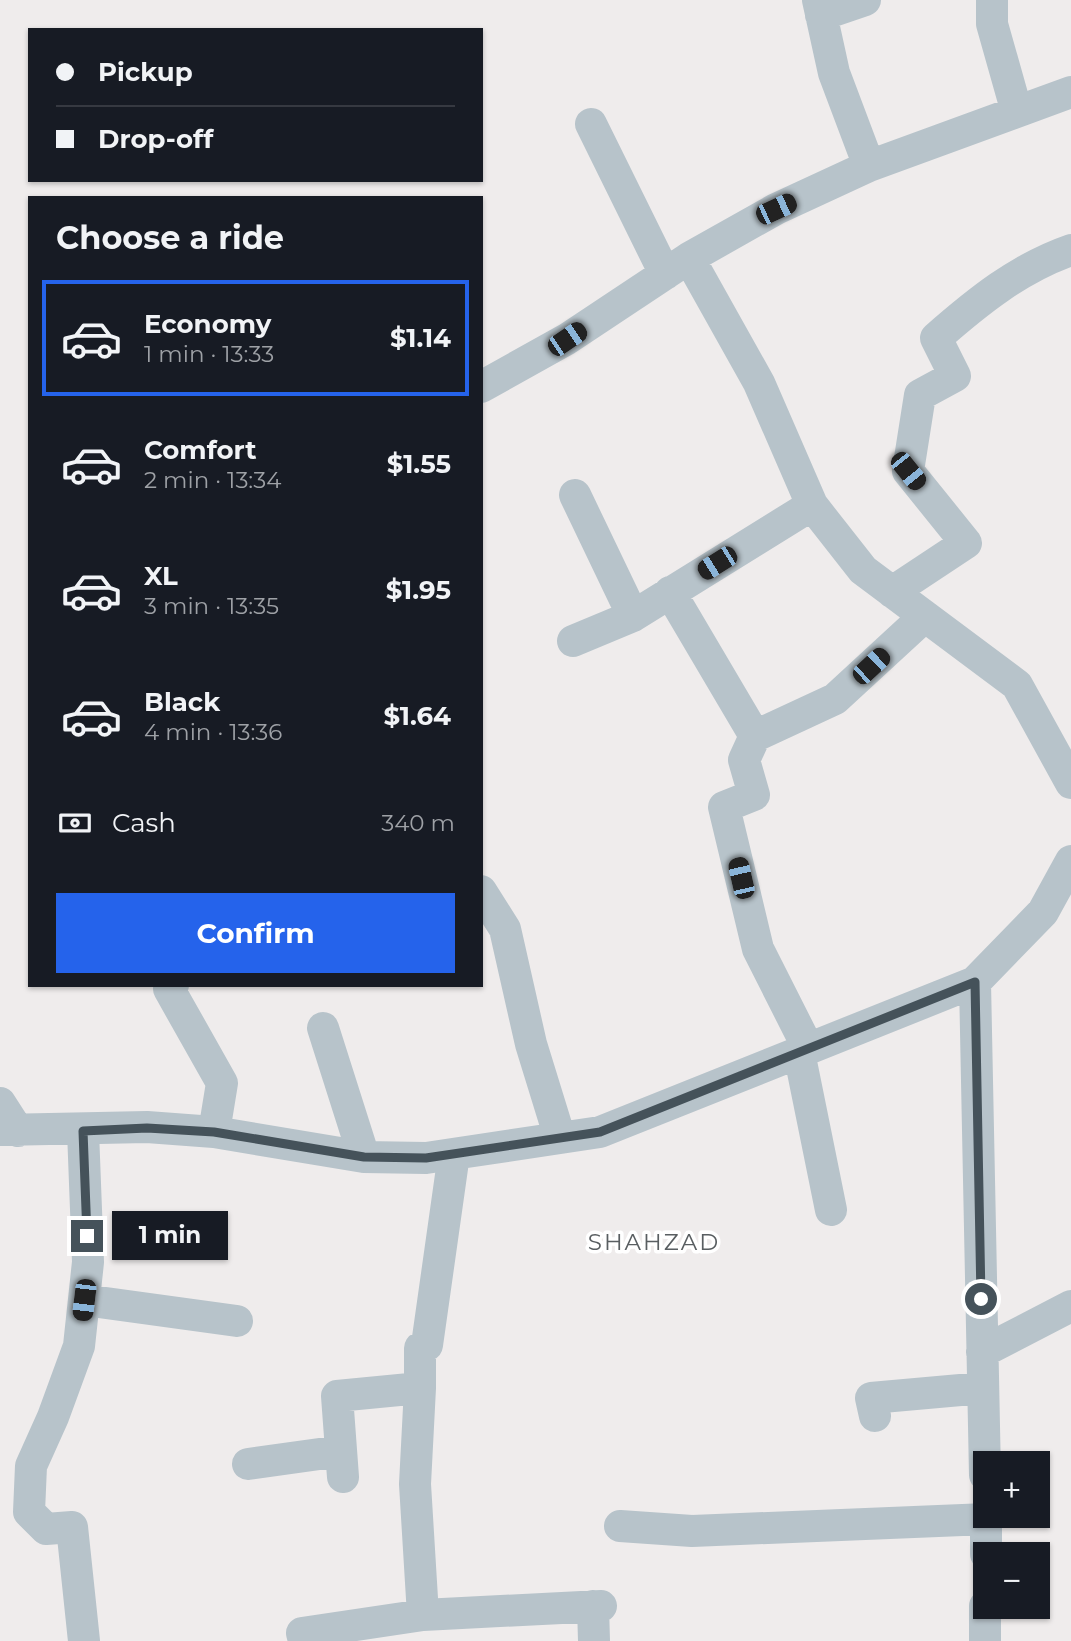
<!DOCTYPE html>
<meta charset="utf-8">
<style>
:root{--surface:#171b24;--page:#20242c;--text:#f1f3f6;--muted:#9ea1a6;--line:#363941;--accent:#2563eb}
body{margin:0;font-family:Montserrat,sans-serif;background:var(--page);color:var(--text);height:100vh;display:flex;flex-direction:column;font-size:26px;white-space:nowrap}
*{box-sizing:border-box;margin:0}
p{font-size:23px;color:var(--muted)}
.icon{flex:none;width:38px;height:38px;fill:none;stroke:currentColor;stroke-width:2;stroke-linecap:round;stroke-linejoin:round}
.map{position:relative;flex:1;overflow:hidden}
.details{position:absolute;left:28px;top:196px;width:455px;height:791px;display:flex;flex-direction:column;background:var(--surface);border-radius:0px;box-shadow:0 2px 5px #0004}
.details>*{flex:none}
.guide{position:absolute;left:28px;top:28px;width:455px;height:154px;border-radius:0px;box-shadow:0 2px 5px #0004;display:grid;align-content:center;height:154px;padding:0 28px;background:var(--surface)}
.buttons{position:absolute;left:973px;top:1451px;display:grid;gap:14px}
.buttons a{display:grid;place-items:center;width:77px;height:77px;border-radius:0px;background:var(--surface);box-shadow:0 2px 5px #0004;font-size:35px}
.end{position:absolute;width:32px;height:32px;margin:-16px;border:9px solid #45525a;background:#fff;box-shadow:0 0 0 4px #fff}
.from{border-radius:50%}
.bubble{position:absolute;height:49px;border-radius:0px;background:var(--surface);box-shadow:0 2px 5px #0004;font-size:23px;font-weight:700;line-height:49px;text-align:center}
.car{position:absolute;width:21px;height:42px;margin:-21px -10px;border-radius:9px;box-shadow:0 0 5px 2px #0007;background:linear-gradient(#222 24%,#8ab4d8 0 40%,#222 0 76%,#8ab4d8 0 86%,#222 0)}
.guide b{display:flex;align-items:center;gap:24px;height:66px;font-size:26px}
.guide b+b{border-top:2px solid var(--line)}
.guide i{width:18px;height:18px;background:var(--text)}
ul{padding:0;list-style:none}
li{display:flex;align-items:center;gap:21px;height:116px;margin:0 14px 10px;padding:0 14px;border:4px solid transparent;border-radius:0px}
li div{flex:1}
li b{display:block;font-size:26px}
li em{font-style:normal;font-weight:700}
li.active{border-color:var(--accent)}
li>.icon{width:63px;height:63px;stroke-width:1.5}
h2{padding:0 28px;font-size:32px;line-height:84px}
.pay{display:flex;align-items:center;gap:18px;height:77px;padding:0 28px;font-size:26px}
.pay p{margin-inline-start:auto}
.action{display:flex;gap:14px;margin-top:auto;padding:14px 28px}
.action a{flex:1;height:80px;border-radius:0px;background:var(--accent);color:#fff;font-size:28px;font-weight:700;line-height:80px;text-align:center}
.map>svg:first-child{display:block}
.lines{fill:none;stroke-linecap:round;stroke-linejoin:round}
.minor{stroke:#b7c3ca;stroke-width:32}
.route{stroke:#45525a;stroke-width:9}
.labels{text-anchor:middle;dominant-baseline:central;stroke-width:7;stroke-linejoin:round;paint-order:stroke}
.quarter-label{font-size:23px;letter-spacing:2px;fill:#595e61;stroke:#fff}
</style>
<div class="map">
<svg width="1071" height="1641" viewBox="0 0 1071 1641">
<rect width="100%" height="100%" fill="#efecec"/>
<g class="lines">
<path class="minor" d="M992,0V24L1016,109
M821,15L865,0
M591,124L665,274
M869,166L1071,92
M689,258L759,383L812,505L863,570L1017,685L1071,783
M481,387L567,339L689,258L776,209L869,166L834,73L818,0
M575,495L633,616
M670,592L755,736L835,699L924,617
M892,592L966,543L908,471L920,395L955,376L936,338C977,302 1019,268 1071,250
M573,641L633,616L812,505
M755,736L744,760L754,795L724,807L758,949L808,1048
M481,891L505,929L531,1044L560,1138
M975,982L985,1475
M173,985L169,989L222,1083L214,1132
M323,1028L364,1157
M799,1052L831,1210
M0,1103L18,1131
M0,1130L147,1127L214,1132L364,1157L426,1158L600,1132L975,982L1043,912L1071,861
M83,1131L88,1262L79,1346L53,1417L31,1466L29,1512L46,1529L72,1527L84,1641
M84,1300L237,1321
M982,1352L1071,1306
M420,1388L415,1484L423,1615
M875,1416L871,1398L983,1388
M248,1464L341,1451
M343,1477L337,1396L420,1388V1348L427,1345L454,1154
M620,1526L692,1531L987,1519
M986,1554V1516
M593,1606L594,1641
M304,1641L302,1633L423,1615L601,1606
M985,1641V1606"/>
</g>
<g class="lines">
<path class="route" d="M87,1236L83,1131L147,1128L214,1132L364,1157L426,1158L600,1132L975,982L981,1299"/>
</g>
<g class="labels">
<g class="quarter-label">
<text x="654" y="1242">SHAHZAD</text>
</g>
</g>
</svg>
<div class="buttons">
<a>+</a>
<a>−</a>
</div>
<i class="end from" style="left:981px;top:1299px"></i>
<i class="end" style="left:87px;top:1236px"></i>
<div class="bubble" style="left:112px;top:1211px;width:116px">1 min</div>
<i class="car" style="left:776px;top:209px;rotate:65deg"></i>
<i class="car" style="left:567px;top:339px;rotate:56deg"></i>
<i class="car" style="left:908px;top:471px;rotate:141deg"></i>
<i class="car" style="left:717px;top:563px;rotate:238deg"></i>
<i class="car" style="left:871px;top:666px;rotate:47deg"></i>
<i class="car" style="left:741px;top:878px;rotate:347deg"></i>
<i class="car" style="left:84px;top:1300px;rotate:187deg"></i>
<div class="guide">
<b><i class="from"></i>Pickup</b>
<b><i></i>Drop-off</b>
</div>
<section class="details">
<h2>Choose a ride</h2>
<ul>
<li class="active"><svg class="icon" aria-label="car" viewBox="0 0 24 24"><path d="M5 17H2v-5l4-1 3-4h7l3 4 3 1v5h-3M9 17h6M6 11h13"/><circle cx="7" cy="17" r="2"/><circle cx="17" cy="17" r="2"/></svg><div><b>Economy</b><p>1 min · 13:33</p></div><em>$1.14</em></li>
<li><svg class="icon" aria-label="car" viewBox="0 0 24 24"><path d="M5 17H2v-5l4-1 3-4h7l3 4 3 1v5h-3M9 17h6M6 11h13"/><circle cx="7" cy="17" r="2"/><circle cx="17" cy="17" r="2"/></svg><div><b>Comfort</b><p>2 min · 13:34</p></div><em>$1.55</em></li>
<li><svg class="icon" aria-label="car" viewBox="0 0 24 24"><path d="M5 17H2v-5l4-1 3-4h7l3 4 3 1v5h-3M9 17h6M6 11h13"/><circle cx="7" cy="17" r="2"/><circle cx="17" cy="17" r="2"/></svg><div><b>XL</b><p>3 min · 13:35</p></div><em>$1.95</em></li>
<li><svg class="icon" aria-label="car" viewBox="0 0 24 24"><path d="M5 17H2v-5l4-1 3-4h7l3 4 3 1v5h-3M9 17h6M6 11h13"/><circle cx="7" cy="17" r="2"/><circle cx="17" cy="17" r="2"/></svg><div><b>Black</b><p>4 min · 13:36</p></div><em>$1.64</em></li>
</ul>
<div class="pay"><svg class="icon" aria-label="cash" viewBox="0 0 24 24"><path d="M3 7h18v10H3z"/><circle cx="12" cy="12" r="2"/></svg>Cash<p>340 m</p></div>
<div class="action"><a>Confirm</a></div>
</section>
</div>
